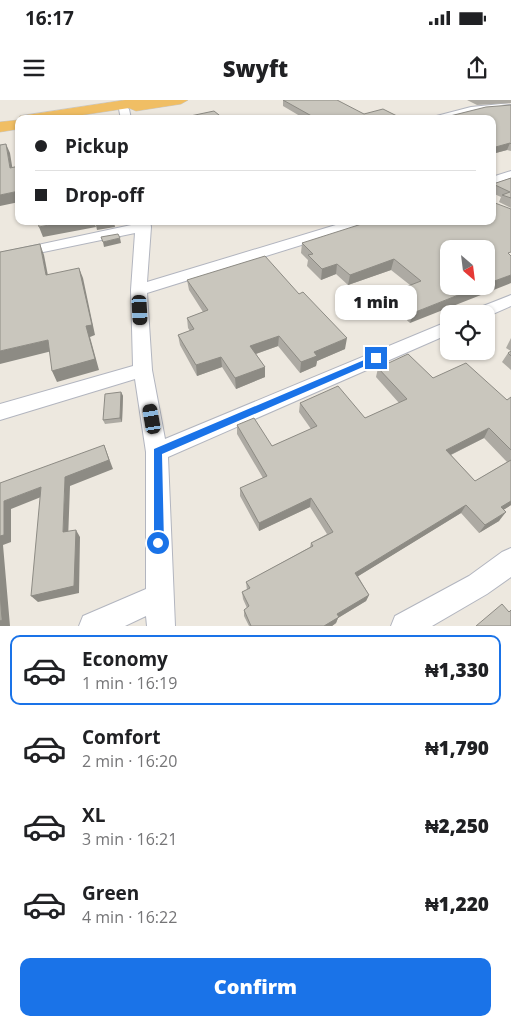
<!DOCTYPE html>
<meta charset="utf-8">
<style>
:root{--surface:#fff;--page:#f2f2f2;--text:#202124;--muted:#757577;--line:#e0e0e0;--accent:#1a73e8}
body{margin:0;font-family:"Open Sans",sans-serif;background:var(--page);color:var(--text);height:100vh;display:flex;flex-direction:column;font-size:19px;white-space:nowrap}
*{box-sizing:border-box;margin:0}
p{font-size:16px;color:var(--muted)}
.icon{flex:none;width:28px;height:28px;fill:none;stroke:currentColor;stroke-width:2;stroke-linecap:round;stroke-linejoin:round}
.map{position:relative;height:526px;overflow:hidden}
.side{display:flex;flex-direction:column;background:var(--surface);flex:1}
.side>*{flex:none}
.hud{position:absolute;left:15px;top:15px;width:481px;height:110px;border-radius:10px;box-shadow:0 1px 4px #0004;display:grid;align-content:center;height:110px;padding:0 20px;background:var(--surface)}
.needle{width:32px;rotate:152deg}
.fabs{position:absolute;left:440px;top:140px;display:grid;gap:10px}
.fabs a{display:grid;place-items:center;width:55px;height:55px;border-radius:10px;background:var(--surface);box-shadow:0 1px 4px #0004;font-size:25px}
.end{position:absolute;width:22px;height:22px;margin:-11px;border:6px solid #1a73e8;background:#fff;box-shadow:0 0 0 2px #fff}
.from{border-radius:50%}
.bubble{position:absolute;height:35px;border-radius:10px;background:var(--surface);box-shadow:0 1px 4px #0004;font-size:16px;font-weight:800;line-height:35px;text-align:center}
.car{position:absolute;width:15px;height:30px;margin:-15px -8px;border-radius:6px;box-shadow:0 0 4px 1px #0007;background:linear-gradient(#222 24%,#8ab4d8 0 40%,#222 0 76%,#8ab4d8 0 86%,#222 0)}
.hud b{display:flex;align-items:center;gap:18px;height:48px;font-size:19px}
.hud b+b{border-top:1px solid var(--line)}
.hud i{width:12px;height:12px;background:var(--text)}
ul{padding:9px 0 0;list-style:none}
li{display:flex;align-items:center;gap:15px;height:70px;margin:0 10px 8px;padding:0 10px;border:2px solid transparent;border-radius:10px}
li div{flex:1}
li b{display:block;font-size:19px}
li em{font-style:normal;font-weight:800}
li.on{border-color:var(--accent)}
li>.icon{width:45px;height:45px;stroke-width:1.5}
.button{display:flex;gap:10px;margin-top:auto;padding:10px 20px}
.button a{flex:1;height:58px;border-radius:10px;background:var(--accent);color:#fff;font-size:20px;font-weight:800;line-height:58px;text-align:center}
.status{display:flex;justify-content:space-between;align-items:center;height:35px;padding:0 25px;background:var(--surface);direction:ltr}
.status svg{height:14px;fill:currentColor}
header{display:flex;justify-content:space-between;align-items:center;height:65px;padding:0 20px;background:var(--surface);font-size:22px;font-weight:800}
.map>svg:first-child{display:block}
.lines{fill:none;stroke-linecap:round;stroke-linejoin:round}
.minor-casing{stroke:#b2b5bf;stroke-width:2}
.trunk-casing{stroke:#c8c8c8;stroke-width:1}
.minor{fill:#fff;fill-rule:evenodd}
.trunk{fill:#f0be64;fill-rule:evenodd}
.wall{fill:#adaaa3;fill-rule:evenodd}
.shaded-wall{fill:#8d8b84}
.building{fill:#c9c6bd;stroke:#8d8b84}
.route{fill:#1a73e8}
</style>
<div class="status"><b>16:17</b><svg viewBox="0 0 49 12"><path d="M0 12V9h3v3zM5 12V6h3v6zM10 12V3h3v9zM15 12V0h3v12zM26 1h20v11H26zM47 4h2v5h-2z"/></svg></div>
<header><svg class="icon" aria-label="menu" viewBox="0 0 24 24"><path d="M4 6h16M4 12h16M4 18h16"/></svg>Swyft<svg class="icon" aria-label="share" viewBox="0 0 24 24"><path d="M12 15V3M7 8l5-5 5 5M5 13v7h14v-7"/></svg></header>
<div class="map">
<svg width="511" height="526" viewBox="0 0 511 526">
<rect width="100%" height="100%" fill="#ede8df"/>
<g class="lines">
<g class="minor-casing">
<path id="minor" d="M501,4L511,5V11C481,8 454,19 425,19L471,7Z
M124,6L129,9L131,19H121L119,9Z
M511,71V79L492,85V77Z
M136,121H150L151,127L147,182L349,121H371L369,124L147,193L152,270L165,339L449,221V234L168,357L175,526H147L146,516L125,526H79L83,516L146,489V352L135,279L0,320V304L133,266L131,190L135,133L0,161V153L136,124Z
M511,195V206L486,217V214H471L473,210Z
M511,448V477L487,494L432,526H391L395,516L469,476L502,452Z"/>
</g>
<g class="trunk-casing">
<path id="trunk" d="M125,0H188L181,4L136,11L129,8L56,19H19V29L0,32V22L18,20L20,16Z"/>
</g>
<use href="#minor" class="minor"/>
<use href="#trunk" class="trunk"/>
</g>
<path class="wall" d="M283,0L364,14L403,19H305L283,6Z
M467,0H511V3L477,5Z
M511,5V51L507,50L492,54V19Z
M511,78V108L499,102L501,97L492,93L493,84Z
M492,121L410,223L388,203L390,193L410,185L391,170L348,185L336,174L321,180L307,166L308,160L301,153L302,143Z
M187,180L345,249L317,261L316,266L300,273L278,246L256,254L265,267V277L236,289L222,267L197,276L180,245L178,235L190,231L188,228L187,218L203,212L189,190Z
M511,238V270L502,262L508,253L511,251L506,248Z
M378,268L433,278L507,300L511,297V405L503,410L499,421L479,433L461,413L358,476L369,495L366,501L338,518L336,523L332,526H249L244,516V510L247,508L243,499L242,492L247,490L246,482L310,447L311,443L327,434L310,407L259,431L240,396V388L263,378L237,334V325L272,346L311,329L299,312L300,303L365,318L399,303L376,277ZM484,338L507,362L475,381L451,355Z
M121,292L123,296L122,322L105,324L103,320Z"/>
<path class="shaded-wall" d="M510,43L507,50L492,54V48Z
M6,44L10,53L14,78L10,68Z
M19,91V102L0,106V95Z
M68,121H94L96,127L43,137L39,127Z
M95,121H114L115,127L97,130Z
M120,138L121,143L104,147L103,142Z
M40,144L44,155L50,186L46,175Z
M394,159L391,170L348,185L350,175Z
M337,164L336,174L321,180L322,169Z
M79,168L83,178L95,235L90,237L99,270L57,282L52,271L86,226Z
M511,175V183L410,223L413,213L481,186H486V184Z
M279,236L278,246L250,256V246Z
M347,238L345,249L317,261L316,266L300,273L301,262L314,252Z
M48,240L52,251L0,264V251Z
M221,257L222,267L197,276L196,265Z
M265,267V277L236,289L235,278Z
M121,292L123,296L122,322L120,318Z
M489,328L484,338L442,359L446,350Z
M104,345L113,369L70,386L68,440L63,432L65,377Z
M41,387L46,395L11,409V442L3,445L10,526H0V436L4,401Z
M311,398L310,407L259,431V423Z
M511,401V405L494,416L501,407Z
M466,405L461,413L352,480L355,473Z
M506,412L499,421L479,433L485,425Z
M76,430L80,437L79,493L38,502L31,496Z
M369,495L366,501L338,518L336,523L332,526H324L337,514Z"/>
<path class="building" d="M283,0H337L364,14L383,9L403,19H317Z
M511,5V44L510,43L492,48V19H438L486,7Z
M214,11L224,19H176Z
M6,44L10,68L19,66V91L0,95V45Z
M511,78V98L502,95L510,92L493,84Z
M494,95L495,103L511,109V152L508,153L511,156V175L486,184V149H449V186H481L413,213L390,193L421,181L394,159L350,175L337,164L322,169L308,155L313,154L302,143L371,121H492V96Z
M38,121H68L39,127Z
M118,134L120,138L103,142L101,137Z
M40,144L46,175L79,168L92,225L86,226L95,259L52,271L48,240L0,251V152Z
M265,156L299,194L303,192L347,238L314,252L317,256L301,262L279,236L250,246L265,267L235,278L221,257L196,265L178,235L194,229L187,218L208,210L187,180Z
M511,251V256L508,253Z
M408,254L433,278L466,263L507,300L511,297V350L489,328L446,350L475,381L511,360V401L501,407L506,412L485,425L466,405L355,473L369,495L337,514L339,517L324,526H251L244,510L249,506L242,492L250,488L246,482L313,446L311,443L333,432L311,398L259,423L240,388L267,376L237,325L254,318L272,346L317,326L300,303L338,286L365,318L407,299L378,268Z
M121,292L120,318L103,320L105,294Z
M104,345L109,360L65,377L63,432L76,430L74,486L31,496L41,387L4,401V435L0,436V383Z
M0,492L2,520L0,521Z
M502,504L509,512L511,510V526H476Z"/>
<path class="route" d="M376,255L380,258L379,260L162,354L164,443L158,448L154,447V349Z"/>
</svg>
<div class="fabs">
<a><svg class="needle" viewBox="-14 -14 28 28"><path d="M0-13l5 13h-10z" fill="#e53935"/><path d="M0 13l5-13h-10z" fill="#757577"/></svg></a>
<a><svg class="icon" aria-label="locate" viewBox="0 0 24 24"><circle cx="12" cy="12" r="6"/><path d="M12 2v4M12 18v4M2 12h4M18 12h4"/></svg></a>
</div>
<i class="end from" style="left:158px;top:443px"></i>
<i class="end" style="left:376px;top:258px"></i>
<div class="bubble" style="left:335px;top:185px;width:82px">1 min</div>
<i class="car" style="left:140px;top:210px;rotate:177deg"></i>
<i class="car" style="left:152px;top:319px;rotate:350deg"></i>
<div class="hud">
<b><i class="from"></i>Pickup</b>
<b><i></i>Drop-off</b>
</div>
</div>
<section class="side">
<ul>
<li class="on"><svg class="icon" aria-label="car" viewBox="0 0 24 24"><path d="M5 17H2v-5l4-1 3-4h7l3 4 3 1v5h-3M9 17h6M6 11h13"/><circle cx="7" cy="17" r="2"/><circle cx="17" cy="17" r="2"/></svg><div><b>Economy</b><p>1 min · 16:19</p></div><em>₦1,330</em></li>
<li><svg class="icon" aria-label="car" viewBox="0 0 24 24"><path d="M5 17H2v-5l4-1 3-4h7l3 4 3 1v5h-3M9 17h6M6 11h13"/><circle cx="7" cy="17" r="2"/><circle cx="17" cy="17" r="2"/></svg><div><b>Comfort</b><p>2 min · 16:20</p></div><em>₦1,790</em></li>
<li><svg class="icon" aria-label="car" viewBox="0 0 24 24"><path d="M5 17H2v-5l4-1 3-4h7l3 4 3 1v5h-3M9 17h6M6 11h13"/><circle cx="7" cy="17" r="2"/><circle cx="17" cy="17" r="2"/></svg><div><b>XL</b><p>3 min · 16:21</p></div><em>₦2,250</em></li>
<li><svg class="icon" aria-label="car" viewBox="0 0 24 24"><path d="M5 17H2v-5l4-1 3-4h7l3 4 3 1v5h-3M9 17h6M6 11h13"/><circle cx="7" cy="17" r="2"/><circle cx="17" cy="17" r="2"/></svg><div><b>Green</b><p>4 min · 16:22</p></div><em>₦1,220</em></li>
</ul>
<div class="button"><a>Confirm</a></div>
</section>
